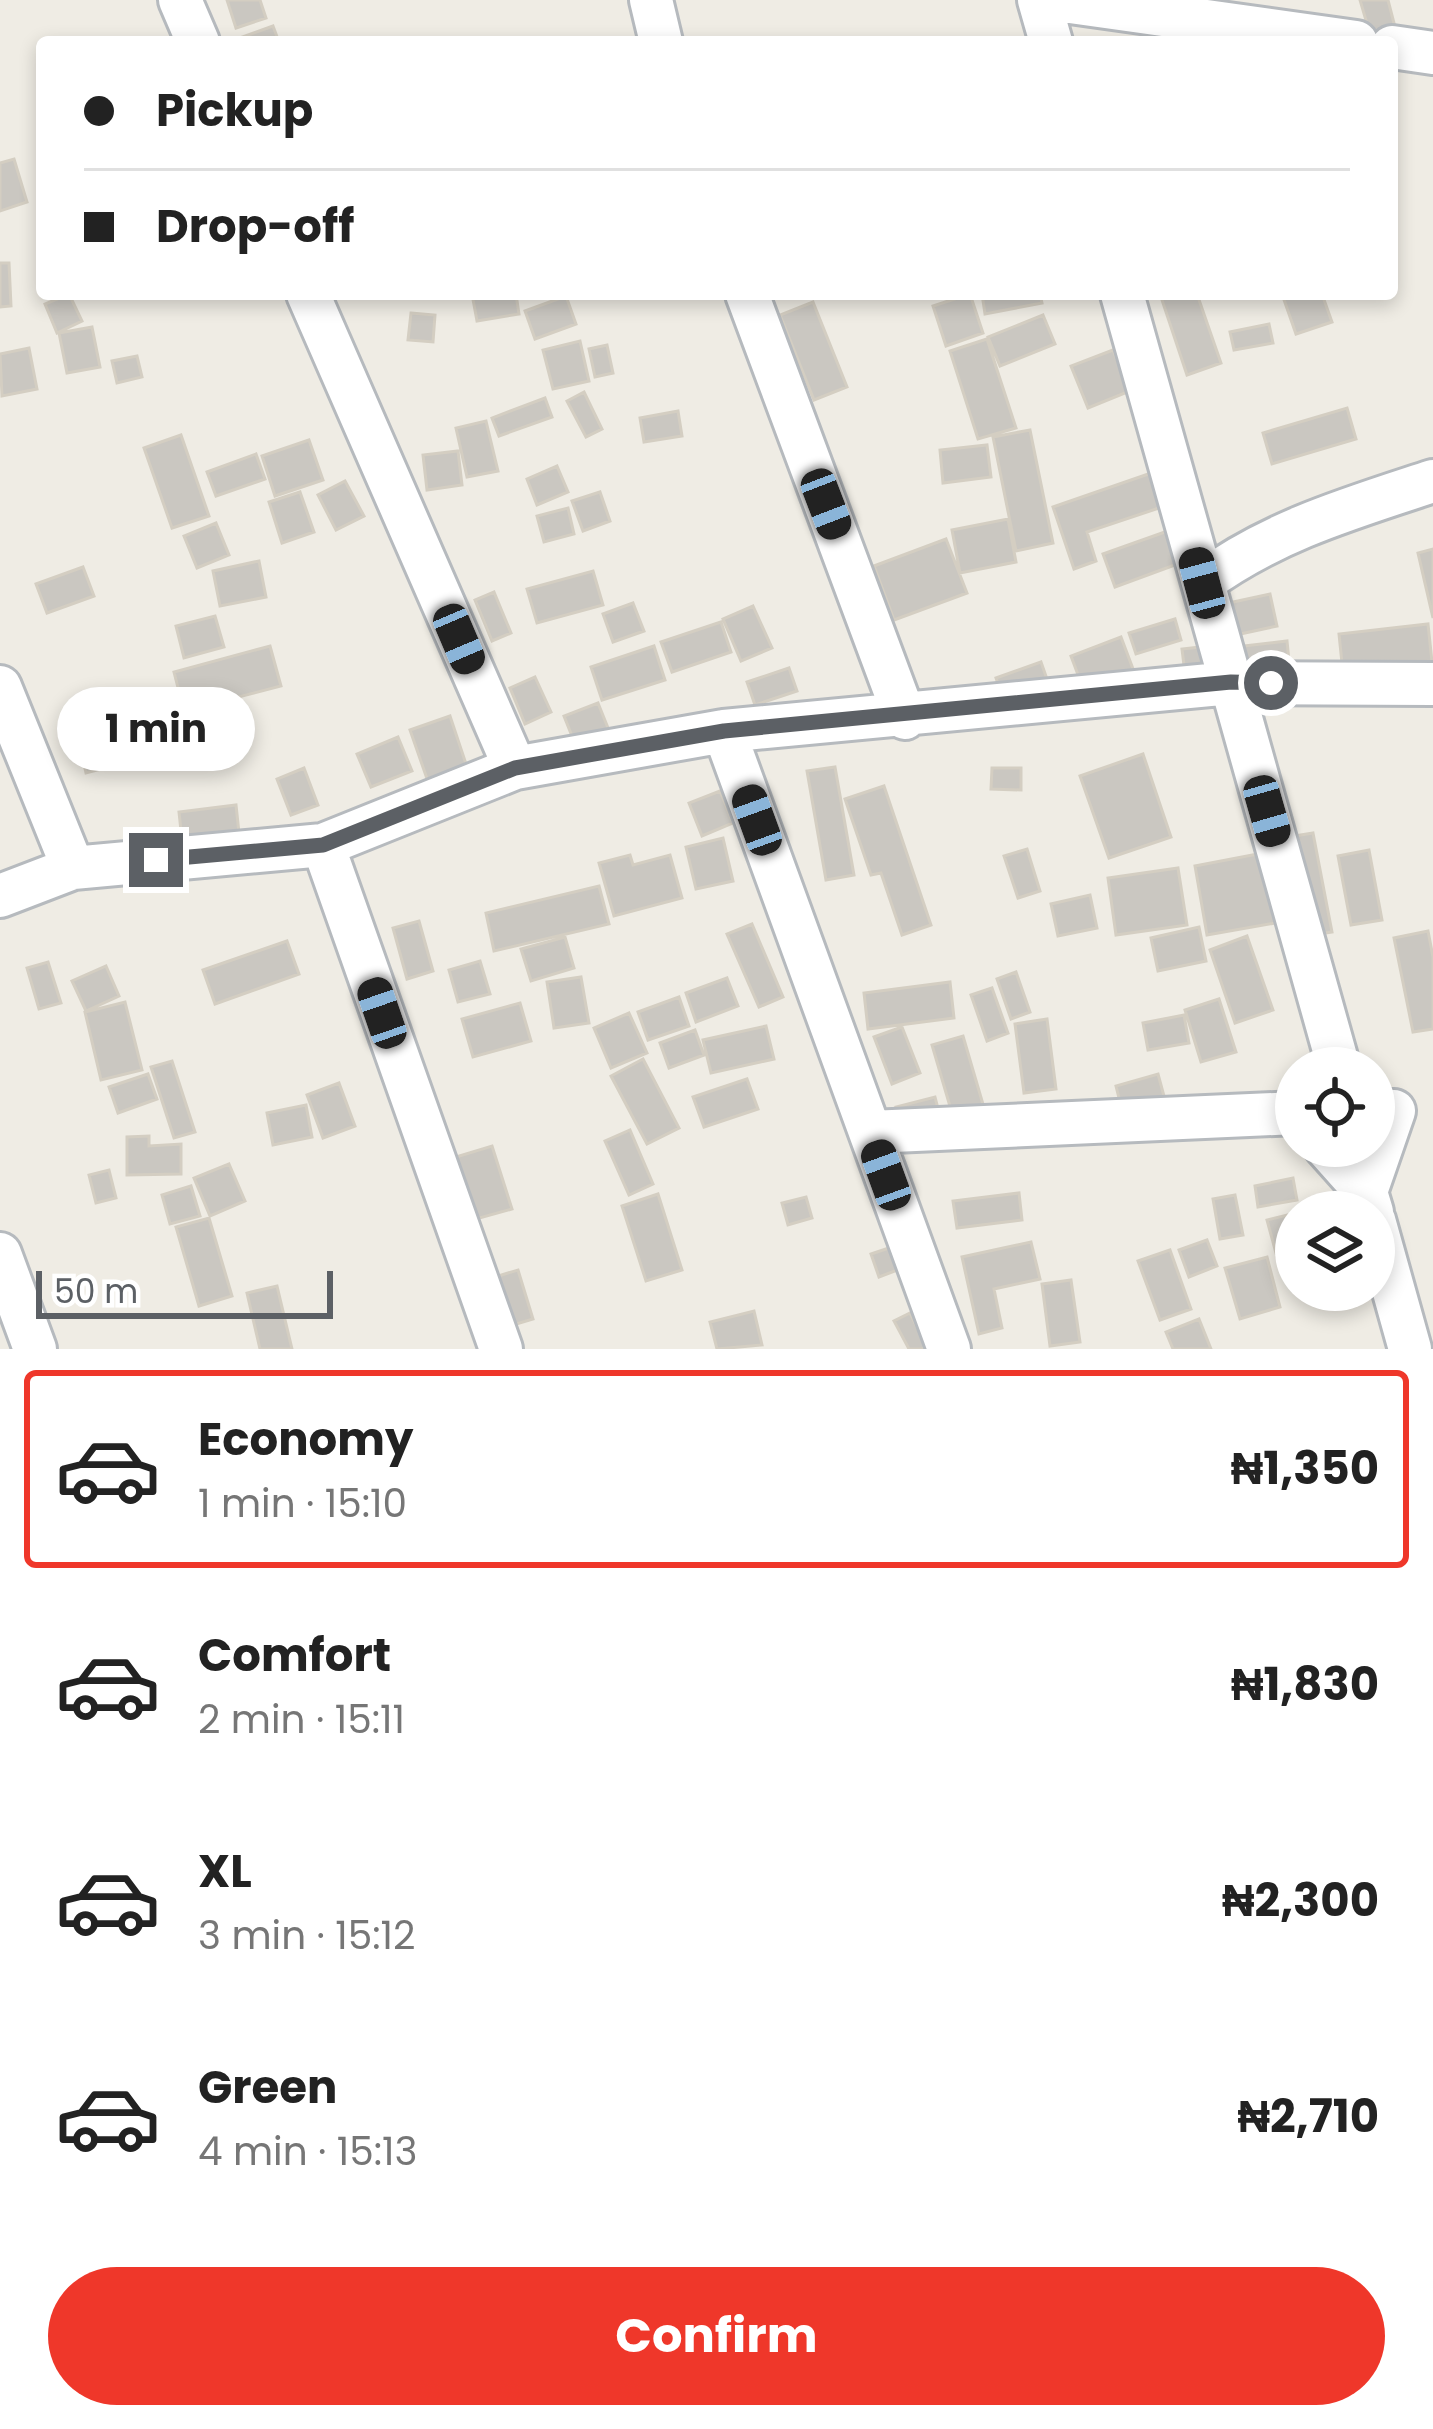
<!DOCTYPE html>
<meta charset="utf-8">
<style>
:root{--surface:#fff;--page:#f2f2f2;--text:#222;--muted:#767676;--line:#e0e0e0;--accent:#ef372a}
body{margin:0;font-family:Poppins,sans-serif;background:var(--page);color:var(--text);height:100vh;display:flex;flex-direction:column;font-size:45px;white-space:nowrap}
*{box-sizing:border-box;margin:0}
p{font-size:39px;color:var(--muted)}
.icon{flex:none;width:66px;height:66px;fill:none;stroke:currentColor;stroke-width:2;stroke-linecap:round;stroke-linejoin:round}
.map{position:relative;height:1349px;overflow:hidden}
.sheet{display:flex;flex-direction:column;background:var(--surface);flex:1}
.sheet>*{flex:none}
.hud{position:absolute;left:36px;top:36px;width:1362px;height:264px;border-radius:12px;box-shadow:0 6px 18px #0003;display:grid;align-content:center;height:264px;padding:0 48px;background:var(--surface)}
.controls{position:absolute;left:1275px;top:1047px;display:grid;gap:24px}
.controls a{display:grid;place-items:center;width:120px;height:120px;border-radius:50%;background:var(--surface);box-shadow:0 6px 18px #0003;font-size:60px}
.scale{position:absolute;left:36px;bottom:30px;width:297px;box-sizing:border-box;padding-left:12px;border:6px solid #5c6065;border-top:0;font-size:33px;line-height:42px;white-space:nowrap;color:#5c6065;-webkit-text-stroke:9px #fff;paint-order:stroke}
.end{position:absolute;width:54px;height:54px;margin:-27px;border:15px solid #5c6065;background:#fff;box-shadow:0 0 0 6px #fff}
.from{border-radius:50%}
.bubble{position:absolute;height:84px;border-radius:42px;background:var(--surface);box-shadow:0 6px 18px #0003;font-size:39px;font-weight:700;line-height:84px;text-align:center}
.car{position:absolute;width:36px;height:72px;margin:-36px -18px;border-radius:15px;box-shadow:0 0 9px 3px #0007;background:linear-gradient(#222 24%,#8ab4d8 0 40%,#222 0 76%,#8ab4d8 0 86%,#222 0)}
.hud b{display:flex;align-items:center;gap:42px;height:114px;font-size:45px}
.hud b+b{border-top:3px solid var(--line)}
.hud i{width:30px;height:30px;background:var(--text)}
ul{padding:21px 0 0;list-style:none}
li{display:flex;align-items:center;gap:36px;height:198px;margin:0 24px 18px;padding:0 24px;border:6px solid transparent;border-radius:12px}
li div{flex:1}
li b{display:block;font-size:45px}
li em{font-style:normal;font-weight:700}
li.active{border-color:var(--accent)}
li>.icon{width:108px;height:108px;stroke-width:1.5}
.primary-button{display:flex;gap:24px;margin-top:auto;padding:24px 48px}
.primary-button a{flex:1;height:138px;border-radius:72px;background:var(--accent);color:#fff;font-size:48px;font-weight:700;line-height:138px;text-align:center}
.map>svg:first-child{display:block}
.building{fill:#cac7c1;stroke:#d4cec2;stroke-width:3}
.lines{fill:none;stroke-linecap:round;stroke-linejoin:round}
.minor-casing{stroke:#b6babe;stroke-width:48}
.minor{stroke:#fff;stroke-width:42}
.route{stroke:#5c6065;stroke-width:15}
</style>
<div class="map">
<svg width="1433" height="1349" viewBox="0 0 1433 1349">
<rect width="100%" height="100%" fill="#efece4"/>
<path class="building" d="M227,0H260L266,18L236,28Z
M1360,0H1388L1395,27L1370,34Z
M273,26L279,42H238L237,39Z
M14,159L27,202L0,211V163Z
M0,263H9L11,306L0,307Z
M69,294L82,321L57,333L45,304Z
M472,294H516L519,314L477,321Z
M970,294L983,333L946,346L933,306Z
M982,294H1040L1042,303L985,314Z
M1160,294H1197L1221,363L1187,375Z
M1282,294H1322L1332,322L1296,334Z
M566,296L576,324L535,339L525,311Z
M813,302L847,387L814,400L780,315Z
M411,313L435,315L433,342L408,340Z
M1043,315L1055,344L1000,366L988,337Z
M1269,324L1273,343L1234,350L1230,332Z
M92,327L100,367L67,373L59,333Z
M987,339L1016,428L978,439L950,351Z
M580,341L589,381L553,389L543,350Z
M607,345L613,373L595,377L589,349Z
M29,348L37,389L2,396L0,354Z
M1113,350L1130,391L1088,408L1071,366Z
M137,356L142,377L117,383L112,361Z
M584,392L602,429L586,437L567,401Z
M545,398L552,417L499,436L492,418Z
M1347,408L1356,439L1272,464L1263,433Z
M678,411L682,436L644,442L640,418Z
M486,421L498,471L467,477L456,428Z
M1030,430L1053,543L1016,551L993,437Z
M181,435L209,516L172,528L144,448Z
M309,440L323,480L275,496L262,456Z
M987,445L991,477L943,483L940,450Z
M458,451L462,485L427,490L423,455Z
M256,454L265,479L216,496L207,472Z
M557,466L568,492L537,505L527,479Z
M1157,471L1168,505L1087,532L1096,561L1074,569L1053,507Z
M345,481L364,516L336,530L318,495Z
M300,492L314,532L282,543L269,502Z
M600,492L610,521L583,531L572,501Z
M568,508L574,534L544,542L537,516Z
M1008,519L1016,562L960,573L952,530Z
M216,523L229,555L197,568L184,536Z
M1179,527L1191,559L1115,587L1103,554Z
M946,539L967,593L894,620L874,566Z
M1433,549V618L1418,553Z
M259,561L266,597L220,606L213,571Z
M83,567L94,596L47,613L36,584Z
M593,571L603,605L537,623L527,589Z
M494,592L511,633L492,641L475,600Z
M1270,594L1277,626L1222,638L1215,606Z
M633,603L644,631L613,642L603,614Z
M753,606L772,648L741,661L723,619Z
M215,616L224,647L184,658L176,626Z
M1175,619L1181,640L1136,654L1129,633Z
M721,622L731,652L672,672L661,642Z
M1428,624L1432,662L1343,673L1339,634Z
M1121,637L1133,669L1083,688L1071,656Z
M1287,641L1290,671L1229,678L1226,648Z
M1218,645L1223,677L1186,682L1182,649Z
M270,646L281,686L184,711L174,672Z
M654,646L665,680L602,700L591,667Z
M1041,662L1054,699L1009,715L996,678Z
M789,668L797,691L755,705L747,682Z
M535,677L551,712L525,724L510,688Z
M598,703L614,743L580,756L564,716Z
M450,716L471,779L432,793L410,730Z
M398,737L412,771L371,787L357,754Z
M102,740L109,767L86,773L80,746Z
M1143,754L1171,837L1109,858L1080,776Z
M835,767L854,875L826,880L807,771Z
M304,768L318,805L291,815L277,779Z
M992,768H1021V790L991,789Z
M884,786L931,925L902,935L881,873L871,875L845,799Z
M720,791L733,823L702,836L689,803Z
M236,805L239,833L182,840L179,812Z
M1313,833L1332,932L1294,938L1276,839Z
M723,838L733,881L696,889L686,847Z
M1027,849L1040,891L1018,898L1004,856Z
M1369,850L1382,920L1351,925L1338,856Z
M1268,852L1281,922L1207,935L1195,866Z
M630,855L633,865L670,855L682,898L614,916L599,863Z
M1178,868L1187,925L1116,935L1108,878Z
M599,886L609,924L494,951L486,913Z
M1090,895L1097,928L1058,936L1051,904Z
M419,921L433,971L407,979L393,928Z
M752,924L783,997L759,1007L727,934Z
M1199,927L1206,961L1158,971L1151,938Z
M1428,931L1433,957V1029L1413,1032L1394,938Z
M1247,936L1273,1010L1235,1023L1210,950Z
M565,937L574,968L531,981L521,949Z
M287,941L299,974L215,1004L203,970Z
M480,961L490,994L458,1002L449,970Z
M48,962L61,1003L39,1009L27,968Z
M106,966L119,996L86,1011L72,981Z
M1016,972L1030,1012L1011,1019L997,979Z
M581,977L589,1023L554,1028L547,982Z
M727,978L738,1006L696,1022L686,993Z
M950,982L954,1018L868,1029L864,993Z
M992,988L1008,1033L987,1041L971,995Z
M679,997L689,1026L648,1040L638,1012Z
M1219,999L1236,1052L1201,1062L1185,1010Z
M125,1002L142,1070L101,1080L85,1012Z
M520,1003L531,1041L473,1057L462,1019Z
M629,1013L647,1053L611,1068L594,1028Z
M1184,1015L1189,1043L1148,1050L1143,1023Z
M1047,1019L1056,1089L1024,1093L1015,1024Z
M766,1026L774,1059L711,1073L703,1040Z
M902,1027L920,1073L892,1084L874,1037Z
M695,1030L704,1055L669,1068L660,1043Z
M963,1036L987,1118L956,1127L932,1045Z
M643,1059L679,1128L647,1144L611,1076Z
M172,1061L195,1132L174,1138L151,1067Z
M148,1074L157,1099L118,1113L109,1087Z
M1158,1074L1168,1111L1125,1122L1116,1086Z
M747,1079L758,1109L704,1127L693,1097Z
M339,1083L355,1126L323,1138L307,1095Z
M935,1097L943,1128L905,1138L896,1107Z
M306,1105L312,1137L273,1145L267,1113Z
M630,1130L653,1184L629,1195L605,1141Z
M149,1136V1146L181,1144V1174L127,1175V1137Z
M492,1146L512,1209L476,1219L456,1157Z
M229,1164L245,1201L210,1216L194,1178Z
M109,1170L116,1198L96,1203L89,1175Z
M1293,1178L1297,1200L1258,1207L1255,1186Z
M191,1186L200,1216L170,1224L162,1195Z
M1019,1193L1022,1220L957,1228L953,1201Z
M658,1194L682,1270L646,1281L622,1206Z
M1235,1195L1243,1235L1220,1239L1213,1199Z
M806,1197L812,1218L788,1225L782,1203Z
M1296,1213V1252L1277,1257L1267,1220Z
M209,1218L232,1296L199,1306L176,1227Z
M1207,1240L1217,1266L1189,1277L1179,1250Z
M1031,1242L1040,1279L994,1289L1002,1328L979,1334L962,1257Z
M892,1247L900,1269L879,1277L871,1254Z
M1170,1250L1191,1309L1160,1320L1138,1261Z
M1267,1257L1280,1307L1240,1319L1225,1268Z
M518,1270L533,1319L510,1326L495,1277Z
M1071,1280L1080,1342L1050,1346L1042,1284Z
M277,1286L292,1349H260L247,1293Z
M754,1311L762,1345L717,1349L710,1322Z
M910,1313L927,1347L922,1349H909L894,1321Z
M1199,1319L1211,1349H1173L1166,1332Z"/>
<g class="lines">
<g class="minor-casing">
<path id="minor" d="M180,0L198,42
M651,0L661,42
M1039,0L1051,42
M1056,0L1356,42
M1392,47L1433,53
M308,294L515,768
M747,294L905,718
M1122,294L1339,1068
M1203,582C1272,531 1351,508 1433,481
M0,687L73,868
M724,731L949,1349
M323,845L501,1349
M0,896L73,868L323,845L515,768L724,731L1231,683L1433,684
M870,1132L1296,1113
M1325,1146L1366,1192L1372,1212
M1366,1192L1394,1111
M1374,1220L1410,1349
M0,1254L35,1349"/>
</g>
<use href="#minor" class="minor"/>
</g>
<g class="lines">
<path class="route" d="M156,860L323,845L515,768L724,731L1231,682L1271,683"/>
</g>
</svg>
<div class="controls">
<a><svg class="icon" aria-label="locate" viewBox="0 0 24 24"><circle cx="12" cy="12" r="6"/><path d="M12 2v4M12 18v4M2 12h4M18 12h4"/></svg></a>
<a><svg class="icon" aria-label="layers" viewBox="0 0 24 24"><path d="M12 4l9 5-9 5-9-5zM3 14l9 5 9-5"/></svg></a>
</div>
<div class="scale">50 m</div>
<i class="end from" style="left:1271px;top:683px"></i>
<i class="end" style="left:156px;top:860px"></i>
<div class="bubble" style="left:57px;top:687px;width:198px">1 min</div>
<i class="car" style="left:826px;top:504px;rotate:159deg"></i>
<i class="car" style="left:1202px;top:583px;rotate:345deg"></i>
<i class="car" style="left:459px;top:639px;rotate:157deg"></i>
<i class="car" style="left:1267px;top:811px;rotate:164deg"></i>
<i class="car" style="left:757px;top:820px;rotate:340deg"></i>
<i class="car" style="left:382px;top:1013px;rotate:341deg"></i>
<i class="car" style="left:886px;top:1175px;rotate:340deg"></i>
<div class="hud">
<b><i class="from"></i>Pickup</b>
<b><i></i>Drop-off</b>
</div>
</div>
<section class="sheet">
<ul>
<li class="active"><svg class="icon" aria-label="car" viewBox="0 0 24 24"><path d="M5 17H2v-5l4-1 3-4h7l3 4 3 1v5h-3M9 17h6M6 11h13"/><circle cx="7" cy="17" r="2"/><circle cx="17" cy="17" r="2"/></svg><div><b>Economy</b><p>1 min · 15:10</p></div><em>₦1,350</em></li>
<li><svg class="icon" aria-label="car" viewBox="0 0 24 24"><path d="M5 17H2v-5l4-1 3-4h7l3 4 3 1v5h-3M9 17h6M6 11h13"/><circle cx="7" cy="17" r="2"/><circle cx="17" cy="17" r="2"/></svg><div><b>Comfort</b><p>2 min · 15:11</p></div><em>₦1,830</em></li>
<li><svg class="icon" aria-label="car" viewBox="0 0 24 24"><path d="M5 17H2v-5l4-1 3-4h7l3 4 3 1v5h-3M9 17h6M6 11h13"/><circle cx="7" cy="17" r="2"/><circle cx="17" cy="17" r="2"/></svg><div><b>XL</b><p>3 min · 15:12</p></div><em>₦2,300</em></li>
<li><svg class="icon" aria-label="car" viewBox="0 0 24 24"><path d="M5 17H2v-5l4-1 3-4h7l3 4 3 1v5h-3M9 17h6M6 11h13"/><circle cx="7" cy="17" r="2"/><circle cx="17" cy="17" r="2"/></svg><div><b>Green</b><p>4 min · 15:13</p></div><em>₦2,710</em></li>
</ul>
<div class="primary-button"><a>Confirm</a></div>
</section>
